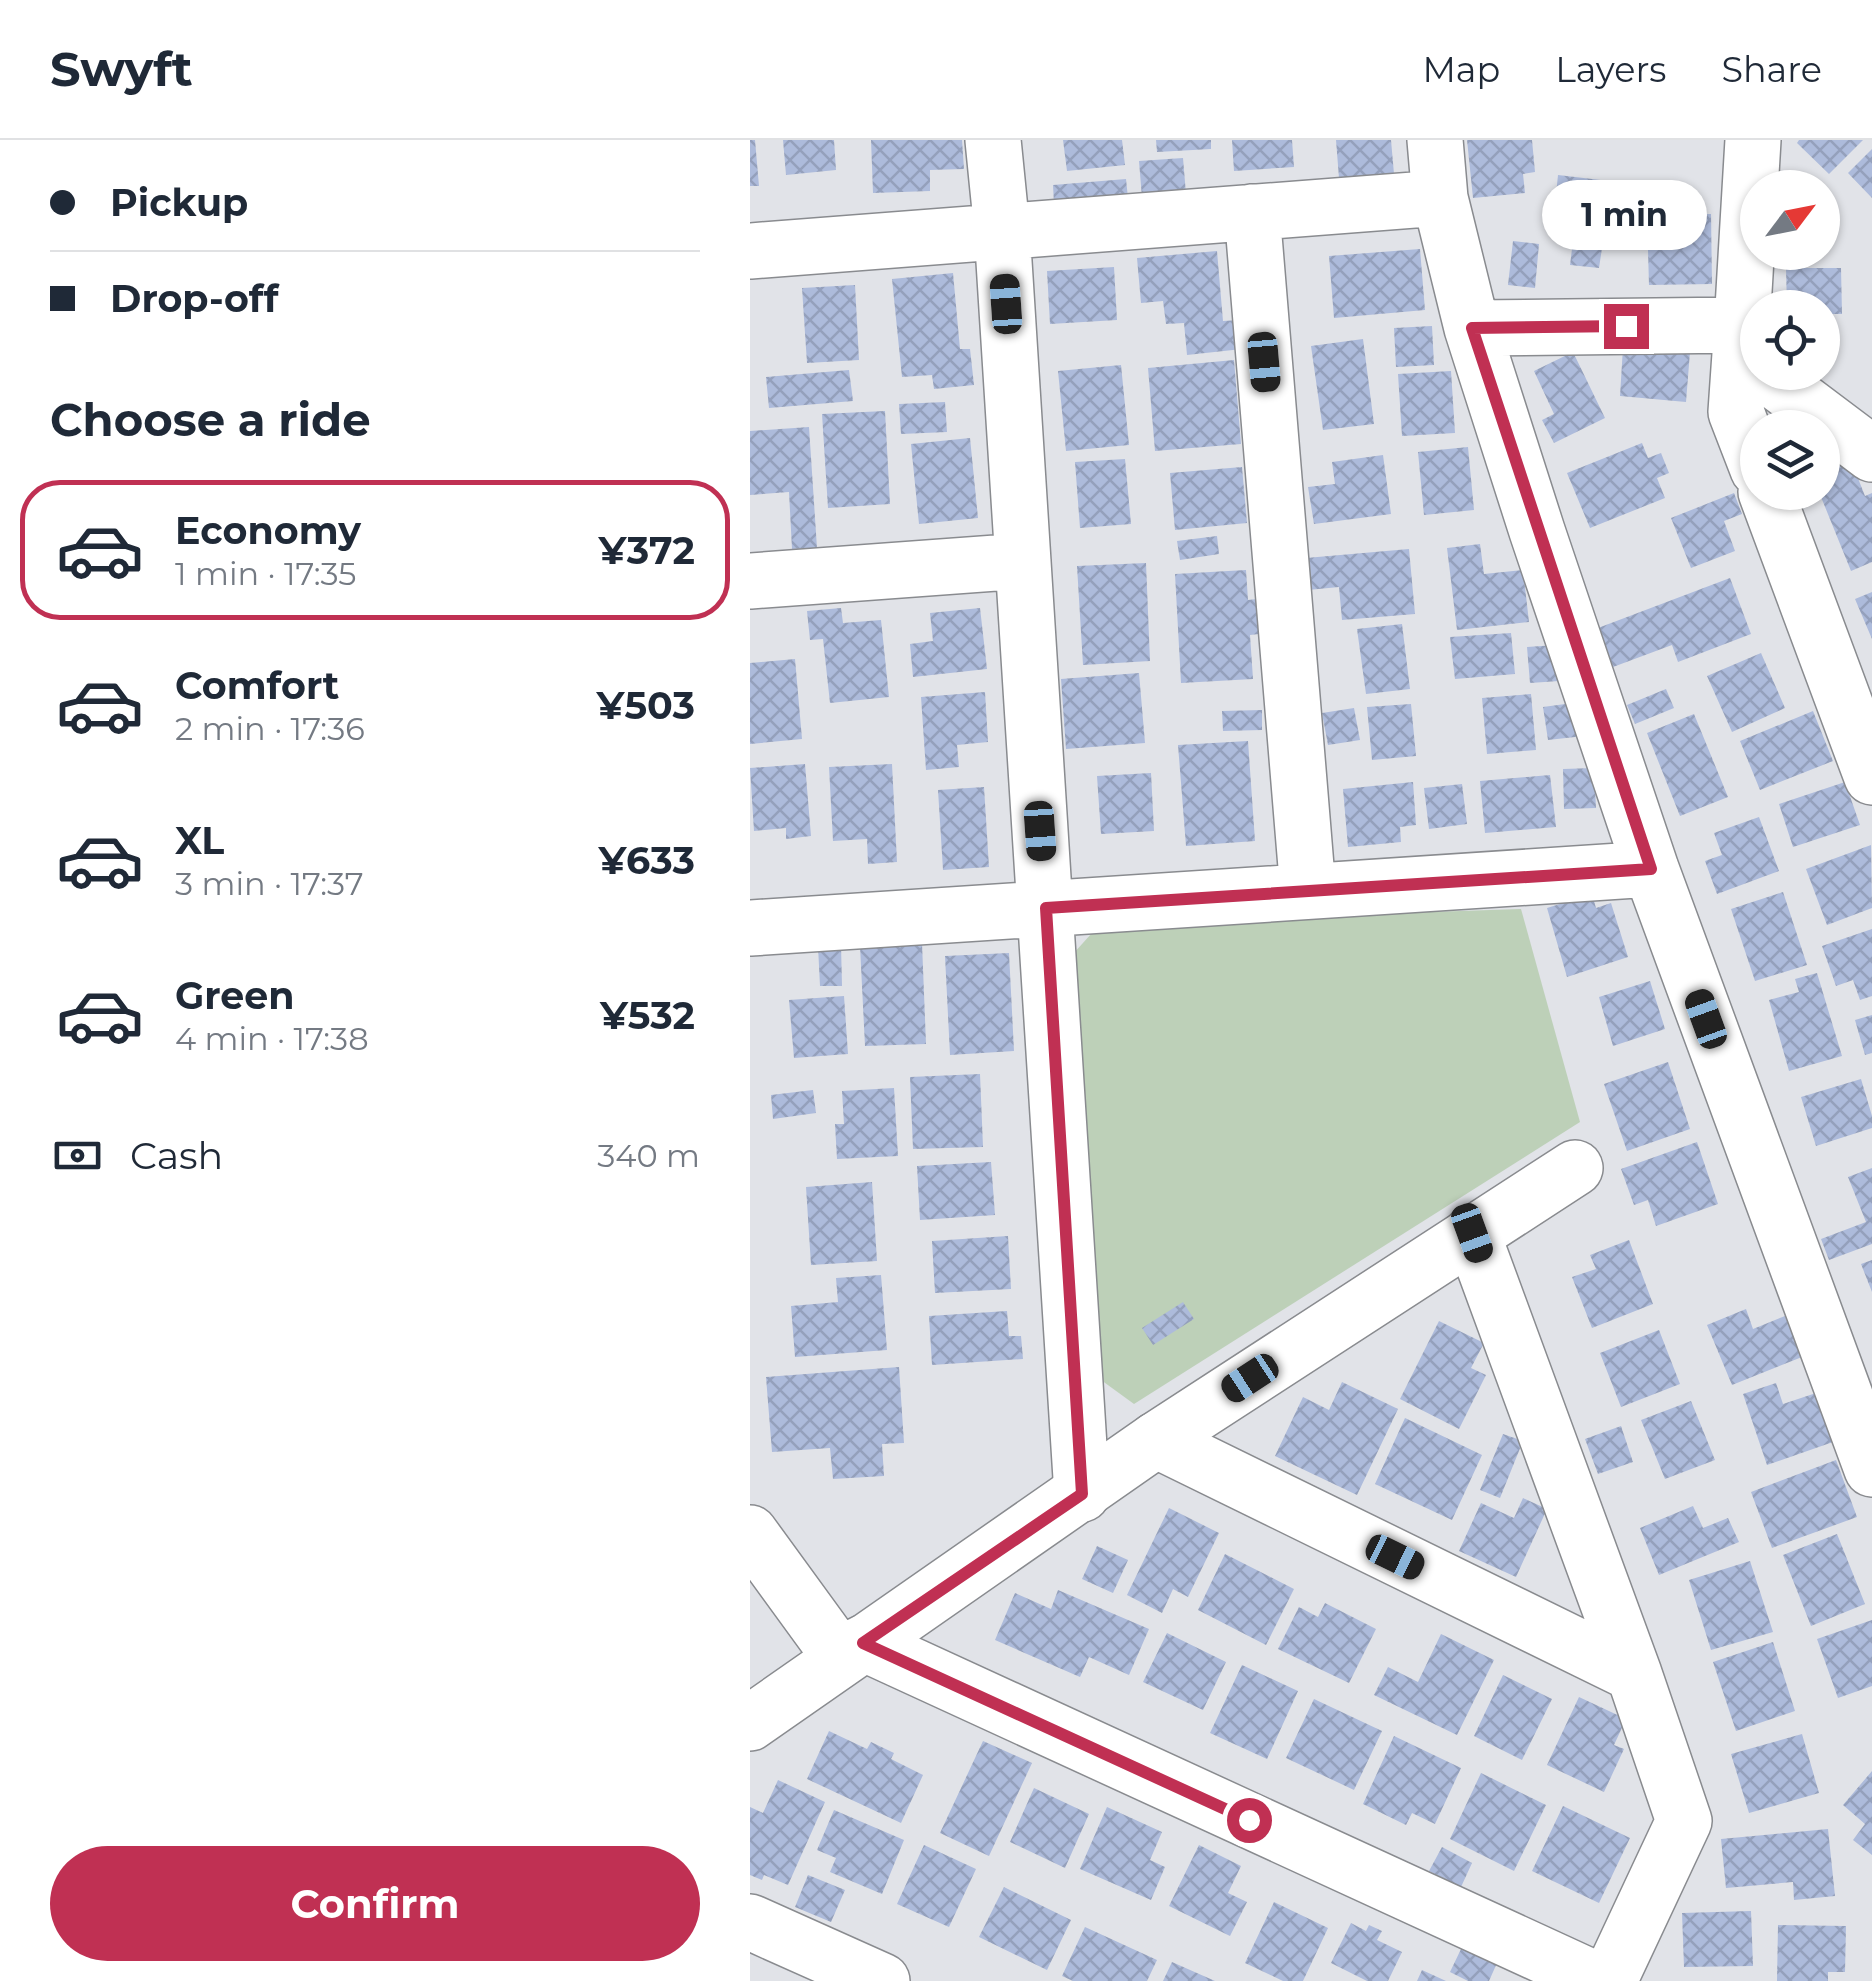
<!DOCTYPE html>
<meta charset="utf-8">
<style>
:root{--surface:#fff;--page:#f6f6f7;--text:#1f2937;--muted:#747a83;--line:#e0e1e3;--accent:#c03053}
body{margin:0;font-family:Montserrat,sans-serif;background:var(--page);color:var(--text);height:100vh;display:flex;flex-direction:column;font-size:38px;white-space:nowrap}
*{box-sizing:border-box;margin:0}
p{font-size:32px;color:var(--muted)}
.icon{flex:none;width:55px;height:55px;fill:none;stroke:currentColor;stroke-width:2;stroke-linecap:round;stroke-linejoin:round}
.map{position:relative;flex:1;overflow:hidden}
.details{display:flex;flex-direction:column;background:var(--surface);width:750px}
.details>*{flex:none}
.top-card{display:grid;align-content:center;height:220px;padding:0 50px;background:var(--surface)}
.needle{width:65px;rotate:58deg}
.buttons{position:absolute;left:990px;top:30px;display:grid;gap:20px}
.buttons a{display:grid;place-items:center;width:100px;height:100px;border-radius:50%;background:var(--surface);box-shadow:0 2px 8px #0004;font-size:50px}
.end{position:absolute;width:45px;height:45px;margin:-22px;border:12px solid #c03053;background:#fff;box-shadow:0 0 0 5px #fff}
.from{border-radius:50%}
.bubble{position:absolute;height:70px;border-radius:35px;background:var(--surface);box-shadow:0 2px 8px #0004;font-size:32px;font-weight:700;line-height:70px;text-align:center}
.car{position:absolute;width:30px;height:60px;margin:-30px -15px;border-radius:12px;box-shadow:0 0 8px 2px #0007;background:linear-gradient(#222 24%,#8ab4d8 0 40%,#222 0 76%,#8ab4d8 0 86%,#222 0)}
.top-card b{display:flex;align-items:center;gap:35px;height:95px;font-size:38px}
.top-card b+b{border-top:2px solid var(--line)}
.top-card i{width:25px;height:25px;background:var(--text)}
ul{padding:0;list-style:none}
li{display:flex;align-items:center;gap:30px;height:140px;margin:0 20px 15px;padding:0 30px;border:5px solid transparent;border-radius:40px}
li div{flex:1}
li b{display:block;font-size:38px}
li em{font-style:normal;font-weight:700}
li.current{border-color:var(--accent)}
li>.icon{width:90px;height:90px;stroke-width:1.5}
h2{padding:0 50px;font-size:45px;line-height:120px}
.pay{display:flex;align-items:center;gap:25px;height:110px;padding:0 50px;font-size:38px}
.pay p{margin-inline-start:auto}
.cta{display:flex;gap:20px;margin-top:auto;padding:20px 50px}
.cta a{flex:1;height:115px;border-radius:60px;background:var(--accent);color:#fff;font-size:40px;font-weight:700;line-height:115px;text-align:center}
header{display:flex;align-items:center;gap:60px;box-sizing:border-box;height:140px;padding:0 50px;background:var(--surface);border-bottom:2px solid var(--line)}
header strong{font-size:48px}
nav{display:flex;gap:55px;margin-inline-start:auto;font-size:35px}
main{display:flex;flex:1;min-height:0}
.map>svg:first-child{display:block}
.green{fill:#bdd0b8}
.building{fill:url(#building-cross-hatch)}
.lines{fill:none;stroke-linecap:round;stroke-linejoin:round}
.street-casing{stroke:#898b8f;stroke-width:58}
.secondary-casing{stroke:#898b8f;stroke-width:58}
.street{stroke:#fff;stroke-width:55}
.secondary{stroke:#fff;stroke-width:55}
.route{stroke:#c03053;stroke-width:12}
</style>
<header>
<strong>Swyft</strong>
<nav><a>Map</a><a>Layers</a><a>Share</a></nav>
</header>
<main>
<section class="details">
<div class="top-card">
<b><i class="from"></i>Pickup</b>
<b><i></i>Drop-off</b>
</div>
<h2>Choose a ride</h2>
<ul>
<li class="current"><svg class="icon" aria-label="car" viewBox="0 0 24 24"><path d="M5 17H2v-5l4-1 3-4h7l3 4 3 1v5h-3M9 17h6M6 11h13"/><circle cx="7" cy="17" r="2"/><circle cx="17" cy="17" r="2"/></svg><div><b>Economy</b><p>1 min · 17:35</p></div><em>¥372</em></li>
<li><svg class="icon" aria-label="car" viewBox="0 0 24 24"><path d="M5 17H2v-5l4-1 3-4h7l3 4 3 1v5h-3M9 17h6M6 11h13"/><circle cx="7" cy="17" r="2"/><circle cx="17" cy="17" r="2"/></svg><div><b>Comfort</b><p>2 min · 17:36</p></div><em>¥503</em></li>
<li><svg class="icon" aria-label="car" viewBox="0 0 24 24"><path d="M5 17H2v-5l4-1 3-4h7l3 4 3 1v5h-3M9 17h6M6 11h13"/><circle cx="7" cy="17" r="2"/><circle cx="17" cy="17" r="2"/></svg><div><b>XL</b><p>3 min · 17:37</p></div><em>¥633</em></li>
<li><svg class="icon" aria-label="car" viewBox="0 0 24 24"><path d="M5 17H2v-5l4-1 3-4h7l3 4 3 1v5h-3M9 17h6M6 11h13"/><circle cx="7" cy="17" r="2"/><circle cx="17" cy="17" r="2"/></svg><div><b>Green</b><p>4 min · 17:38</p></div><em>¥532</em></li>
</ul>
<div class="pay"><svg class="icon" aria-label="cash" viewBox="0 0 24 24"><path d="M3 7h18v10H3z"/><circle cx="12" cy="12" r="2"/></svg>Cash<p>340 m</p></div>
<div class="cta"><a>Confirm</a></div>
</section>
<div class="map">
<svg width="1122" height="1841" viewBox="0 0 1122 1841">
<defs>
<pattern id="building-cross-hatch" width="8" height="8" patternUnits="userSpaceOnUse" patternTransform="scale(2.5)"><rect width="8" height="8" fill="#adbbdb"/><path d="M0 0l8 8M0 8l8-8" fill="none" stroke="#94a0bc"/></pattern>
</defs>
<rect width="100%" height="100%" fill="#e1e3e8"/>
<path class="green" d="M771,769L830,982L384,1264L351,1240L323,814L351,783Z"/>
<path class="building" d="M0,0H5L9,46H0Z
M33,0H84L86,30L36,35Z
M121,0H212L214,29L180,30V51L123,53Z
M313,0H372L375,25L317,31Z
M406,0H461V9L407,12Z
M482,0H542L544,27L484,31Z
M586,0H641L644,34L589,38Z
M717,0H782L785,32L773,34L775,53L723,58Z
M1049,0H1113L1079,34L1047,3Z
M1122,9V58L1098,33Z
M433,18L436,54L392,58L389,21Z
M808,35L876,43L870,110L852,108L849,128L820,125L825,85L803,83Z
M376,39L378,58L304,64L303,45Z
M961,74L962,144L899,145L897,75Z
M763,101L789,104L785,148L758,145Z
M670,109L675,170L584,178L579,116Z
M467,111L473,181L490,180L492,209L437,215L434,183L416,184L413,161L391,163L387,118Z
M364,127L367,180L300,184L297,131Z
M1036,128H1091L1092,174H1072V168H1037Z
M203,133L210,209H220L224,245L184,249L182,235L152,237L142,139Z
M105,145L109,220L57,223L52,148Z
M682,186L684,225L646,227L644,188Z
M613,199L624,284L573,290L561,206Z
M873,207L940,212L936,262L870,256Z
M823,212L855,278L804,303L792,280L804,274L784,231Z
M484,220L491,304L405,311L398,228Z
M371,225L379,305L316,311L308,231Z
M99,230L103,261L19,268L16,237Z
M701,231L705,293L652,296L648,234Z
M195,262L197,292L151,294L149,264Z
M135,271L140,364L78,368L72,274Z
M59,287L67,408L42,409L39,352L0,355V291Z
M220,298L228,378L169,384L161,304Z
M892,303L898,318L911,313L919,333L907,338L915,358L840,388L817,333Z
M718,307L724,370L674,375L668,312Z
M1098,313L1115,356L1122,353V422L1101,431L1069,352H1072V324Z
M633,315L641,374L564,384L558,347L585,344L582,322Z
M375,319L381,384L330,388L325,322Z
M492,327L497,383L425,390L420,333Z
M984,353L992,374L974,381L985,411L941,428L921,378Z
M467,396L469,414L430,420L427,401Z
M730,404L734,434L773,430L779,482L707,490L697,408Z
M659,409L665,474L592,480L589,447L558,450L556,418Z
M396,423L400,521L333,525L327,426Z
M496,430L498,460L507,459L509,494L500,495L503,539L431,543L425,434Z
M980,438L1001,494L928,522L922,505L863,527L848,488Z
M1122,452V499L1105,459Z
M91,468L93,483L131,480L139,557L80,563L73,499L60,500L57,471Z
M230,468L237,529L163,537L160,504L183,501L180,473Z
M652,484L660,549L616,554L607,489Z
M761,493L765,534L705,539L700,497Z
M806,505L809,541L780,543L777,507Z
M1011,513L1035,568L982,592L957,536Z
M45,519L52,599L0,604V523Z
M389,533L395,603L316,609L311,539Z
M916,549L924,568L885,584L877,565Z
M235,552L238,602L207,605L209,627L176,630L171,557Z
M781,554L786,610L737,614L732,558Z
M830,562L834,596L798,600L793,567Z
M661,564L666,616L622,620L617,567Z
M604,568L610,600L578,605L572,573Z
M512,570V590L473,591L472,571Z
M1063,571L1083,621L1010,650L990,601Z
M944,574L978,657L930,676L897,593Z
M498,601L505,701L436,706L428,605Z
M55,624L61,696L36,699V688L4,691L0,628Z
M142,624L147,722L118,724L117,699L83,701L79,627Z
M844,628L846,668L814,669L813,629Z
M401,633L404,691L351,694L347,636Z
M800,635L806,687L735,693L730,641Z
M663,642L666,685L650,687L651,702L598,707L593,649Z
M1095,642L1110,685L1043,707L1029,664Z
M712,644L717,684L679,689L674,648Z
M234,647L239,727L193,730L188,650Z
M1009,677L1029,731L967,754L955,721L972,715L964,693Z
M1121,705L1122,768L1077,785L1056,729Z
M1033,752L1057,825L1005,841L981,769Z
M842,754L846,768L861,763L878,817L817,837L797,768Z
M1122,789V856L1110,860L1103,840L1086,846L1072,806Z
M172,803L176,904L115,906L110,806Z
M91,805L92,846H70L68,806Z
M259,813L264,911L200,915L195,816Z
M1067,833L1092,916L1039,931L1019,860L1049,852L1045,839Z
M900,841L915,889L863,906L849,857Z
M94,856L98,914L44,918L39,860Z
M1122,875V913L1115,915L1105,880Z
M918,922L940,989L877,1011L854,944Z
M230,934L233,1007L163,1009L160,937Z
M1111,939L1122,976V988L1066,1006L1051,957Z
M144,948L148,1016L87,1019L85,984H94L92,951Z
M63,950L66,973L23,979L21,955Z
M947,1002L968,1064L906,1086L898,1060L884,1065L871,1029Z
M241,1022L245,1075L170,1080L167,1026Z
M1122,1028V1104L1079,1120L1071,1099L1116,1082L1098,1037Z
M122,1042L127,1121L61,1125L56,1047Z
M258,1096L261,1149L185,1153L182,1101Z
M879,1100L903,1164L842,1188L822,1137L846,1129L840,1115Z
M1122,1120V1152L1111,1124Z
M131,1135L137,1210L45,1217L41,1166L88,1162L86,1138Z
M433,1162L444,1179L403,1205L392,1188Z
M996,1169L1003,1189L1035,1176L1052,1217L982,1245L957,1185Z
M257,1171L259,1196H271L273,1219L182,1225L179,1176Z
M689,1181L734,1203L721,1228L736,1235L709,1289L650,1259Z
M909,1190L930,1244L871,1267L850,1213Z
M149,1227L154,1303L132,1304L134,1336L83,1339L80,1308L22,1312L16,1237Z
M592,1242L648,1269L607,1355L525,1316L553,1257L579,1270Z
M1026,1243L1033,1264L1066,1253L1083,1302L1017,1325L993,1254Z
M941,1261L965,1320L915,1339L891,1280Z
M655,1278L732,1315L702,1380L625,1344Z
M871,1286L883,1322L848,1334L835,1299Z
M753,1294L773,1301L750,1358L730,1350Z
M1086,1320L1107,1377L1022,1408L1001,1352Z
M773,1358L797,1369L766,1437L709,1411L731,1363L764,1378Z
M943,1366L953,1388L978,1378L989,1402L909,1435L890,1388Z
M419,1368L469,1393L438,1457L423,1449L412,1473L377,1455Z
M1087,1394L1115,1464L1061,1486L1033,1415Z
M347,1406L378,1420L363,1453L332,1439Z
M475,1414L544,1449L516,1505L448,1470Z
M1000,1421L1023,1492L961,1510L939,1440Z
M308,1450L399,1489L379,1535L339,1517L330,1537L245,1500L265,1453L301,1469Z
M575,1463L626,1489L599,1543L528,1509L549,1467L568,1477Z
M1122,1480V1546L1088,1558L1067,1499Z
M417,1493L476,1522L453,1570L393,1542Z
M691,1494L744,1520L707,1595L624,1555L638,1527L668,1542Z
M1023,1502L1045,1571L986,1591L963,1522Z
M492,1525L548,1551L517,1619L460,1593Z
M753,1535L802,1559L772,1620L724,1596Z
M829,1557L876,1579L864,1605L874,1609L854,1652L797,1625Z
M564,1559L632,1591L604,1650L536,1618Z
M79,1591L117,1609L121,1602L144,1613L141,1619L173,1635L151,1683L57,1639Z
M1052,1594L1069,1653L999,1673L981,1614Z
M644,1596L711,1628L685,1684L662,1673L656,1685L613,1664Z
M233,1601L282,1623L239,1716L190,1693Z
M1122,1631V1715L1103,1700L1115,1684L1093,1665Z
M731,1633L796,1665L764,1731L700,1699Z
M28,1640L75,1662L38,1745L14,1735L12,1740L0,1735V1667L13,1673Z
M284,1648L339,1674L315,1728L260,1702Z
M813,1666L880,1698L849,1763L782,1731Z
M357,1667L412,1692L400,1720L415,1727L401,1760L330,1729Z
M84,1670L154,1700L132,1754L80,1732L86,1718L67,1710Z
M1078,1689L1085,1756L1044,1760L1043,1742L976,1748L971,1699Z
M174,1705L226,1729L199,1787L147,1764Z
M449,1705L491,1726L478,1753L497,1762L480,1796L419,1766Z
M692,1707L722,1723L711,1747L679,1731Z
M58,1735L95,1750L81,1782L45,1767Z
M254,1747L321,1780L297,1830L229,1797Z
M524,1762L578,1788L553,1841H533L495,1823Z
M1001,1771L1003,1826L934,1827L932,1773Z
M601,1783L616,1791L619,1785L632,1791L627,1800L652,1812L638,1841H617L581,1823Z
M1028,1785L1096,1786L1095,1832H1078V1841H1027Z
M335,1787L407,1820L397,1841H323L312,1836Z
M712,1807L747,1823L739,1841H718L700,1832Z
M422,1822L465,1841H413Z
M672,1830L696,1841H667Z"/>
<g class="lines">
<g class="street-casing">
<path id="street" d="M243,0L252,90L332,1354
M685,0L690,58L722,188L787,391L901,729L1122,1329
M502,72L558,751
M0,111L690,58
M992,185L1003,0
M722,188L992,185L986,272L1008,329
M1013,232L1122,314
M1016,352L1122,637
M0,441L273,421
M0,788L901,729
M722,1093L884,1534L934,1681L859,1841
M406,1300L884,1534
M0,1393L91,1518
M113,1503L849,1841
M0,1782L132,1841"/>
</g>
<g class="secondary-casing">
<path id="secondary" d="M0,1583L406,1300L825,1028"/>
</g>
<use href="#street" class="street"/>
<use href="#secondary" class="secondary"/>
</g>
<g class="lines">
<path class="route" d="M499,1680L113,1503L332,1354L296,768L901,729L722,188L876,186"/>
</g>
</svg>
<div class="buttons">
<a><svg class="needle" viewBox="-14 -14 28 28"><path d="M0-13l5 13h-10z" fill="#e53935"/><path d="M0 13l5-13h-10z" fill="#747a83"/></svg></a>
<a><svg class="icon" aria-label="locate" viewBox="0 0 24 24"><circle cx="12" cy="12" r="6"/><path d="M12 2v4M12 18v4M2 12h4M18 12h4"/></svg></a>
<a><svg class="icon" aria-label="layers" viewBox="0 0 24 24"><path d="M12 4l9 5-9 5-9-5zM3 14l9 5 9-5"/></svg></a>
</div>
<i class="end from" style="left:499px;top:1680px"></i>
<i class="end" style="left:876px;top:186px"></i>
<div class="bubble" style="left:792px;top:40px;width:165px">1 min</div>
<i class="car" style="left:256px;top:164px;rotate:356deg"></i>
<i class="car" style="left:514px;top:222px;rotate:175deg"></i>
<i class="car" style="left:290px;top:691px;rotate:176deg"></i>
<i class="car" style="left:956px;top:879px;rotate:340deg"></i>
<i class="car" style="left:722px;top:1093px;rotate:160deg"></i>
<i class="car" style="left:500px;top:1238px;rotate:237deg"></i>
<i class="car" style="left:645px;top:1417px;rotate:116deg"></i>
</div>
</main>
